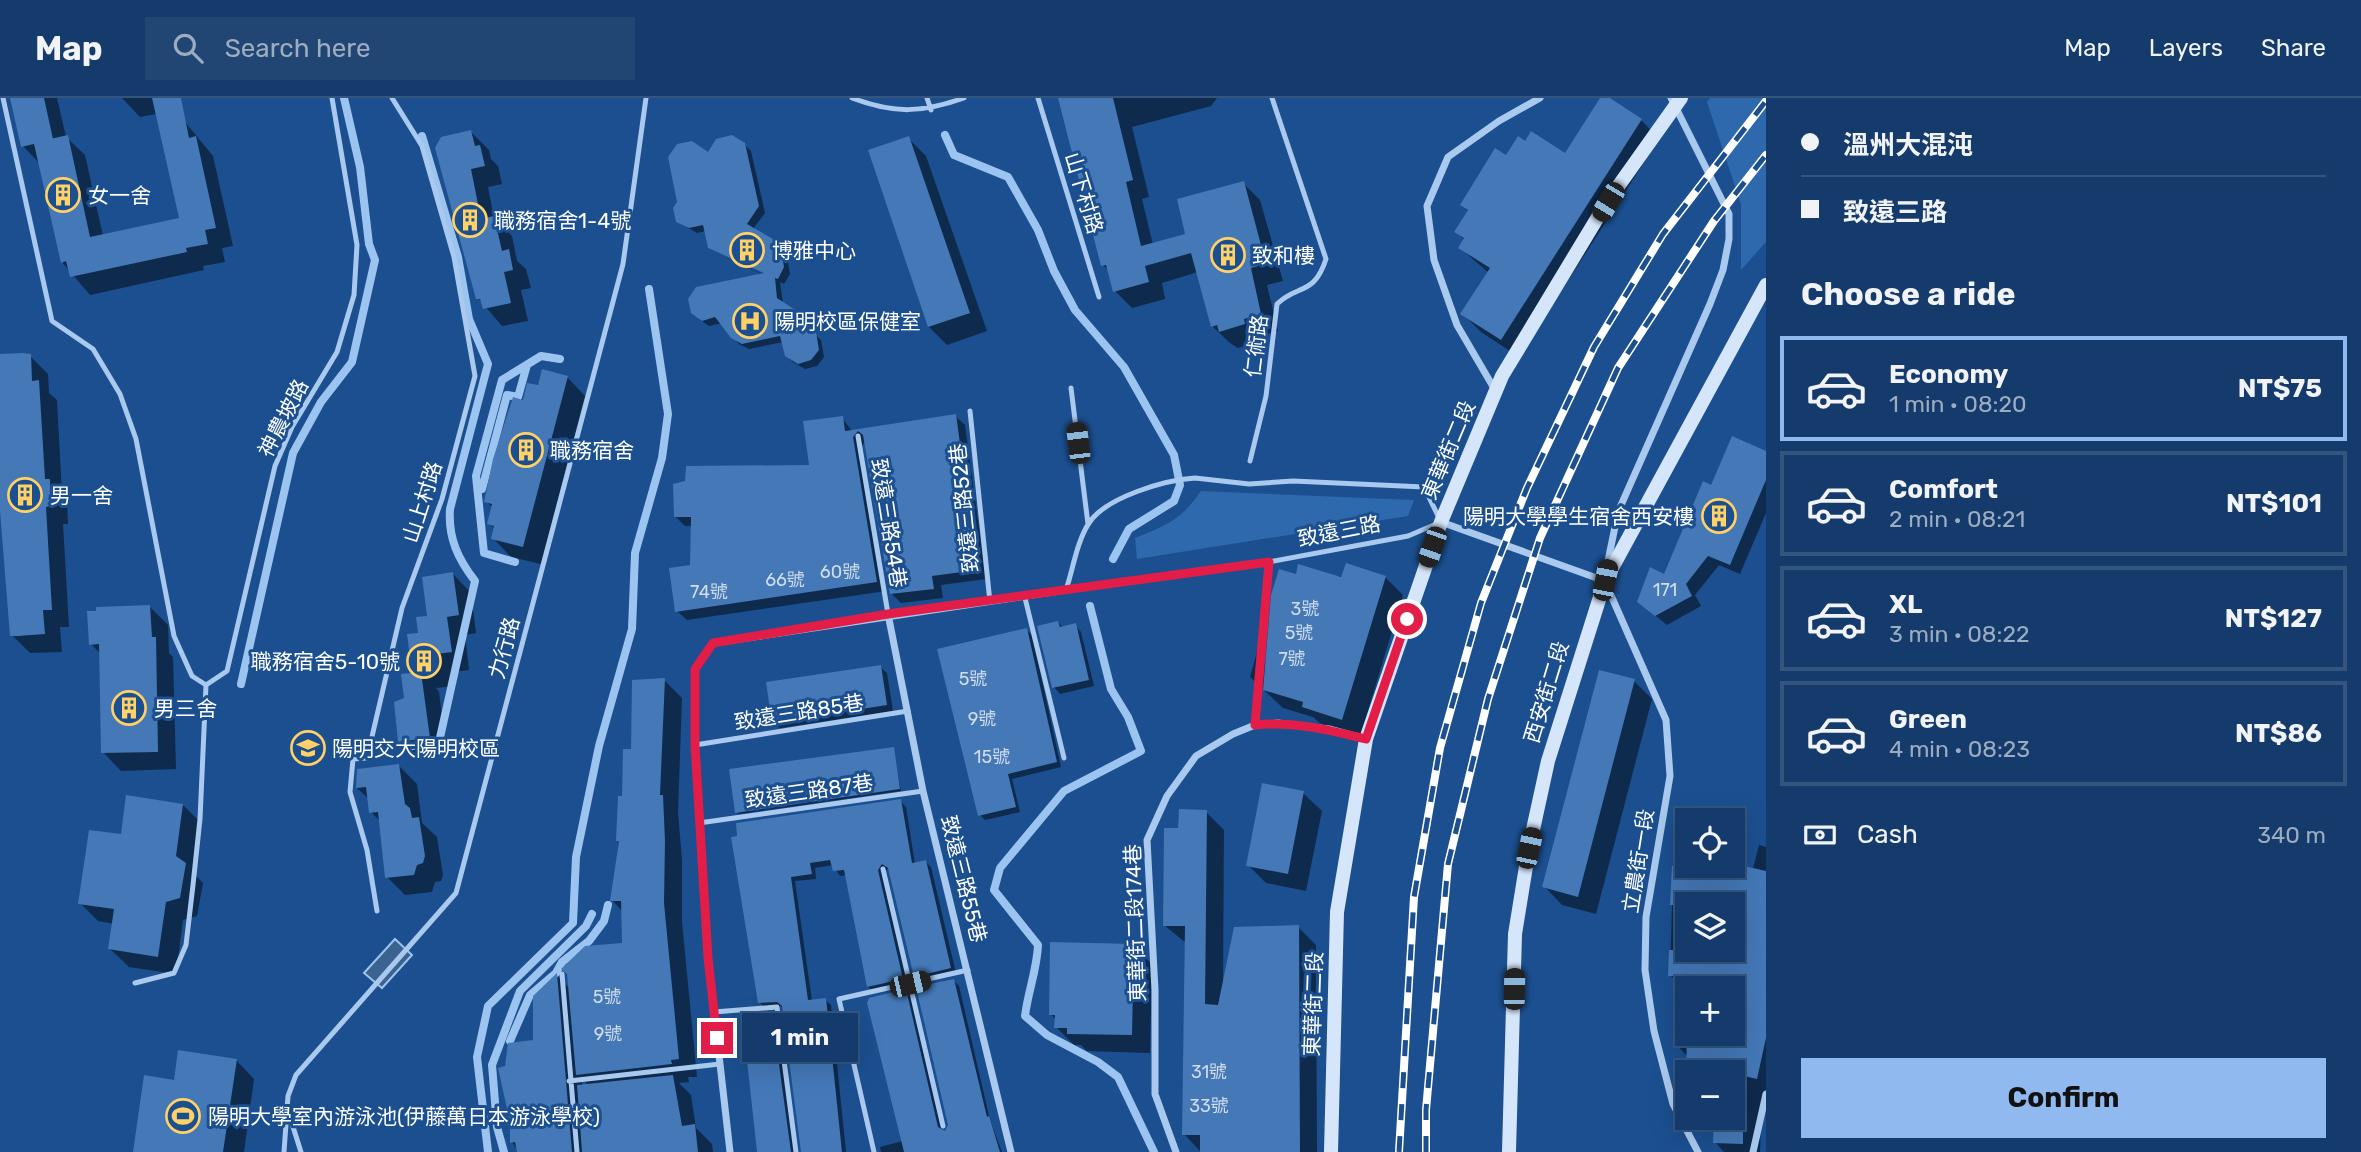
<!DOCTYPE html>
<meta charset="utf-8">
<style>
:root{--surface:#143b6b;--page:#214673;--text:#f1f3f6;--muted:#9dadc1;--line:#33557e;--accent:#90b9f0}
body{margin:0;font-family:Rubik,"Noto Sans TC",sans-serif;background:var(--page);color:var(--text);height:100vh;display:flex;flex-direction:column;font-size:26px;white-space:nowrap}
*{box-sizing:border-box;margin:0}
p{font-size:23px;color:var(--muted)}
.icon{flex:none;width:38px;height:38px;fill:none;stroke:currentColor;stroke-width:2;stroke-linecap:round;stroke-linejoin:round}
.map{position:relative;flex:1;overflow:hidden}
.sheet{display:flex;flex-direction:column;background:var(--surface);width:595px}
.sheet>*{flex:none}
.hud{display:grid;align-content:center;height:154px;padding:0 35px;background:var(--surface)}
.fabs{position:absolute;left:1675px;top:710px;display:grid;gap:14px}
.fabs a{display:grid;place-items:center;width:70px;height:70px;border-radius:0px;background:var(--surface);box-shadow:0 7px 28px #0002,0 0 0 2px var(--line);font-size:35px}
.end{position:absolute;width:32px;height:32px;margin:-16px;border:9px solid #e11d48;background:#fff;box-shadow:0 0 0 4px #fff}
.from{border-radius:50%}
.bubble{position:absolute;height:49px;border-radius:0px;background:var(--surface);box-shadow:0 7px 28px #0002,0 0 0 2px var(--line);font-size:23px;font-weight:700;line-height:49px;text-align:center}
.car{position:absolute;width:21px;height:42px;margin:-21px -10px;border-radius:9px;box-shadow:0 0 5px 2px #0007;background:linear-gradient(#222 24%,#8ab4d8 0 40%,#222 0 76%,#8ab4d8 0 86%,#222 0)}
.hud b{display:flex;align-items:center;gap:24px;height:66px;font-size:26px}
.hud b+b{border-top:2px solid var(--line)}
.hud i{width:18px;height:18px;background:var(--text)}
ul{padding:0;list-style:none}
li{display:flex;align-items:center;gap:21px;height:105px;margin:0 14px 10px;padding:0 21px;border:4px solid var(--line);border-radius:0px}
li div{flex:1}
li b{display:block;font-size:26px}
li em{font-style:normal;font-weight:700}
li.current{border-color:var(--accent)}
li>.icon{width:63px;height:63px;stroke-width:1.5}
h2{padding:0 35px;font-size:32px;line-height:84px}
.pay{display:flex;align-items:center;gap:18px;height:77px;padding:0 35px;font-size:26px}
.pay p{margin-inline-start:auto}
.button{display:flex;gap:14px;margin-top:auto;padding:14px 35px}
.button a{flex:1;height:80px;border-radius:0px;background:var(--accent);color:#111;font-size:28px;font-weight:700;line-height:80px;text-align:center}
header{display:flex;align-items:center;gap:42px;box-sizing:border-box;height:98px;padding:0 35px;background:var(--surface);border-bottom:2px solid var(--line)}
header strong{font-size:33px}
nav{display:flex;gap:38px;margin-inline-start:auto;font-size:24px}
.search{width:490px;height:63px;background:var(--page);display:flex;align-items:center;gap:18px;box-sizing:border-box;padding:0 24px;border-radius:0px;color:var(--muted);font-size:26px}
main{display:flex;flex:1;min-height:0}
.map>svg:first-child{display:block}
.green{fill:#2e69ad}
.water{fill:#3c6290;stroke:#9cc4f0;stroke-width:2}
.shadow{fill:#0007;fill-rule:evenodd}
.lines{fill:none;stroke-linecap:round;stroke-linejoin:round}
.stream{stroke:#9cc4f0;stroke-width:8}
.building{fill:#4478b7}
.lane{stroke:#a9c9ee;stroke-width:5}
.street{stroke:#a9c9ee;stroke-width:7}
.secondary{stroke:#d6e6fa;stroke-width:14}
.rail-casing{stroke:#fff;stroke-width:8}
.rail{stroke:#1b4f8f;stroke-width:5;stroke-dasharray:16;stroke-linecap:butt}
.route{stroke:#e11d48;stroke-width:9}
.labels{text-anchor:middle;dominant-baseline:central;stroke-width:6;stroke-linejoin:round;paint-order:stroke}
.number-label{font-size:18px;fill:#d0dded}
.street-label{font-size:21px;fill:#fff;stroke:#1b4f8f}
.poi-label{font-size:21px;fill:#fff;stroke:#1b4f8f;text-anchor:start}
</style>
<header>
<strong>Map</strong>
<div class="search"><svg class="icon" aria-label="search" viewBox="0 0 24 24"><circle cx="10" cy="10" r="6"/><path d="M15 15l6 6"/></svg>Search here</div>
<nav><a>Map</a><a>Layers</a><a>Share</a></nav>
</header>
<main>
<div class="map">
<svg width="1766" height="1054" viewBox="0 0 1766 1054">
<rect width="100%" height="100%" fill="#1b4f8f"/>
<path class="green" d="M1710,0H1766V144L1741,172V106L1707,4Z
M1201,393L1414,402L1408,418L1137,461L1135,440C1167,427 1181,422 1201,393Z"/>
<path class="water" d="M395,841L412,857L382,890L364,875Z"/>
<path class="shadow" d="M12,0H57L66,39L85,57L103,138L181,122L185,24L213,58L233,148L222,150L225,164L203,168L204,172L90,197L62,164L40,66L23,48Z
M122,0H159L161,15L140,19Z
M1060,0H1217L1211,8L1132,29L1149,99L1142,101L1153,147L1187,137L1243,85L1260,102L1283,183L1267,187L1278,233L1260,238L1262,243L1238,250L1230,245L1212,228L1198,174L1162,185L1165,201L1132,210L1115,193L1110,174L1103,167Z
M1602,0L1641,22L1659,41L1519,259L1481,234L1463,216L1489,175L1460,150L1465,142L1456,134L1469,114L1462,107L1507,60L1565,57Z
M471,34L489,52L491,61L498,68L502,86L488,89L494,120L512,138L517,163L526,171L531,190L521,192L528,223L502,228L478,200L437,50Z
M908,40L926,58L987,233L947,247L929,229Z
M744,46L751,53L765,115L753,131L786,153L790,176L784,186L780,184L783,206L802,218L809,225V232L821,242L824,259L817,268L805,271L793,264L786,257L783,244L749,251L739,246L722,225L709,228L699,221L763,176L715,155L771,180L773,176L712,152L706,133L697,135L678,124L709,56Z
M0,258H30L48,276L49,295L57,302L62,396L67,401L68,426H63L69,529H60L62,554L30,555L12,537L0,376Z
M567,279L585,298L541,466L511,459L493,440L495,431L489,425L493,410L486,403L525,304L539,289Z
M955,318L965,327L986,481L941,487L943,500L901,505L892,496L866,343L861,349L886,493L687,522L677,513L692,468V428H685L676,419L811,368L842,320L852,333Z
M1766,354V415L1740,476L1719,467L1695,497L1701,508L1667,527L1639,504L1664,478L1712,389Z
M453,476L471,495L476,535L465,537L469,572L454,574L456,588L436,590L439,594L447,658L418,661L400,643L406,602L416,576L413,573L420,536Z
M1297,478L1385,479L1403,497L1360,639L1322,627L1313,619L1283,610L1250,579L1257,554L1267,564Z
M150,509L168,527L169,555L173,559L176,671L121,673L103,654L101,556L91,546Z
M1058,524L1063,530L1075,527L1081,534L1094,588L1060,596L1054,589Z
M1026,532L1032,537L1061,669L1012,681L1020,714L985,722L980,717Z
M880,569L887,575L893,613L780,630L774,624Z
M664,582L682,600L678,714L682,762V824L697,979H688L689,984L679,985L691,997L696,1030L712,1046L713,1054H519L512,1044L507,969L535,944L557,877L570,891L623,846V814L612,802L624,699L633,653ZM582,981L589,988L582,989Z
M1634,583L1652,601L1596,816L1562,807L1544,788Z
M893,651L901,693L739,716L736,714Z
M399,668L417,686L422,725L437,739L443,777L441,783L435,784L432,794L405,797L387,779L381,724L371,714L369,701L357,690Z
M1303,695L1322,713L1306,793L1266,785L1248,767Z
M900,703L906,709L915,766L926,764L931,769L956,875L921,883L915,878L890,768L882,778L908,886L874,894L868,889L847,777L840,778L833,767L815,770L816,781L795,783L812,903L825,902L831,907L846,1054H803L784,908L765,910L759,904L733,740Z
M183,707L201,725L194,776L203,785L197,818L183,822L176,876L129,869L110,851L114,826L98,823L80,805L122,738Z
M1206,714L1224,732L1223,883L1298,829L1316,847L1317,1054H1201L1184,1036L1186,845L1164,827L1180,732Z
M1674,736H1687V852H1732L1759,747L1766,749V996L1762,995L1760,1054H1724L1715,1044V1032L1703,1020H1732V975L1688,959L1673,943L1675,882L1670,877ZM1687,891H1732V936H1687Z
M1134,848L1152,866L1150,955L1087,953L1081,947H1074L1056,929V922L1051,916Z
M953,882L959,888L990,1022L1002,1054H881L880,1049L903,1043L905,893L911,899L942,1035L950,1031Z
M772,916L777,922L795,1054H758Z
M236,962L254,981L244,1054H134L175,984Z"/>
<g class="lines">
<path class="stream" d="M945,37L954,57L1008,79L1038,132L1054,173L1075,212L1124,269L1174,357L1180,387L1174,403L1129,431L1113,461
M482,391L507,297L518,299L527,267
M515,464L484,455L476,378L502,282L541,258L560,261
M1090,508L1111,591L1128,619L1141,653L1064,693L1000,770L994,792L1038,847C1037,872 1028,893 1025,918L1047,937L1098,964L1118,979L1154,1054
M241,586L293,355L321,304L352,264L375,162L369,146L360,69L344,0
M407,649L439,644L475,483C458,461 448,440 450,411L488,266L469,221L458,159L422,38
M510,943L530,897L556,875L562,864L589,843L604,823L608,807
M488,1054L477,959L488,908L573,825L576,759L599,648L632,531L635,455L662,360L668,316L649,191
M504,1054L497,1029L492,967L520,893L586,828L592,816"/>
</g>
<path class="building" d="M10,0H44L53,41L46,42L68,37L90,139L179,120L152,0H181L189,40L196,38L216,130L205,132L208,146L186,150L187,154L70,179L66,163L61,165L34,46L21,49Z
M1058,0H1113L1133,82L1126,84L1141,148L1185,136L1177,101L1244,83L1266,166L1251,170L1261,216L1244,221L1245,226L1219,234L1217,227L1211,229L1191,155L1145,168L1149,184L1113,194L1106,167L1101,168Z
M1600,0H1610L1642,21L1501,242L1460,216L1490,170L1458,150L1464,140L1454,134L1468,112L1460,107L1495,50L1506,57L1518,38L1525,43L1531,33L1565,55Z
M471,32L475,48L480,47L485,68L471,71L481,121L494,118L502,153L509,151L513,172L504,174L511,205L483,211L480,201H476L435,50L441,39Z
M732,37L745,45L759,108L747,126L780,145L784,169L778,181L775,180L777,200L803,217V226L816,234L819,252L811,262L798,266L785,258L780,238L742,246L731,240L715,219L702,223L691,215L688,201L696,189L764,175L708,150L703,127L689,130L676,124L673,110L677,104L668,59L677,46L692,43L708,54L716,41Z
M909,38L970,215L928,229L868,52Z
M23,255L31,256L32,283L39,282L45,381H50L51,408L46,409L52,512H43L45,536L18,538H10L0,413V256Z
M542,271L568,278L523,449L491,441L494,428L487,426L492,406L484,404L493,361L513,299L523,302L527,285L538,287Z
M956,316L977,472L932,478L934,491L890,496L863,337L858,333L853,339L877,484L675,514L669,470L690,467L691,419H674L673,386L685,383L686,368L809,367L803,323L843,318L845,333Z
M1732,338L1766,353V382L1730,467L1708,458L1686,486L1692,498L1655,518L1637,504L1650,469L1664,476L1703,383L1711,387Z
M1346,465L1386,478L1342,622L1302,609L1303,604L1263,592L1271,497L1279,471L1296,476L1298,466L1341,479Z
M453,474L459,517L447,519L452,554L437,556L439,570L412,574L407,536L418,535L416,519L427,518L422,479Z
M150,507L152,539H156L158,654L101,655L99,546L89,547L87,513H96V509Z
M1058,523L1060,529L1076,525L1089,582L1052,590L1037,528Z
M1027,530L1057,664L1008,676L1016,709L978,718L937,551Z
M881,567L887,607L772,625L766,584Z
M1599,572L1635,581L1578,799L1542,789Z
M421,574L430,640L398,644L394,604L404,600L401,576Z
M665,580L660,697H663L665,743L664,805L679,961L671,962L672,966L576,977L567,876L561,871L585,848L622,845L621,803H610L619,743H616L618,698H622L623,651H631L632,582Z
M894,649L900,691L735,715L729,671Z
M399,666L405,706L410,710L412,720L419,719L425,758L423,765L417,767L414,777L385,780L378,714L369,715L366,689L356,690L357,671Z
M1262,685L1304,693L1288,776L1246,768Z
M126,697L183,706L176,758L186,765L180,800L166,804L158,859L108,851L114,811L78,806L89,732L121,736Z
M901,701L912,765L926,762L951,870L914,879L888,770L882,766L878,772L903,881L867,889L844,772L833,773L830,762L810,765L812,776L791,779L808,902L826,900L842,1054H801L782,908L777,904L758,905L731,739L737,738L736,725Z
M1179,711L1207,712L1205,906L1218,907L1234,829L1299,827L1300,1054H1200V1037H1182L1185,828H1163L1164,730H1178Z
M1672,768H1744L1766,773V940L1757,981L1732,975H1686L1687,936H1732V891H1673V878H1668L1669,852H1732V807H1670Z
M1050,844L1134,846L1132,937L1067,936V930H1054L1055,917H1049Z
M557,875L572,1054H517L515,1044L510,1045V1024L498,970L505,968L508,945L533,942V898Z
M954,881L987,1019L989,1018L1000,1054H904L867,905L869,900L906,891L938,1029L945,1033L948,1027L916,889Z
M772,915L791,1054H757L742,917Z
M178,952L237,961L223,1054H133L144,977L174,982Z
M673,977L682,1028L695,1026L698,1054H582L577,987Z
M1714,1020H1743V1046L1713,1045Z"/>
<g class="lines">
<path class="lane" d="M3,0L52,223L93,251L120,296L136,341L174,538L192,578L206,587
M852,0C894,16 922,15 964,0
M927,0L931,12
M1038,0L1099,199
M1071,290L1088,426
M970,313L990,504
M858,338L888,516
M1250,363L1266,298L1277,206C1298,186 1314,198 1326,161L1272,0
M1195,380L1249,386L1293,383L1424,389L1441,424L1408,438L1269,464L1066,492C1073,471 1077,443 1089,425C1106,399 1165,382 1195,380Z
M1025,500L1064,660
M1255,627L1269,464
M695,647L908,613
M699,725L923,693
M883,771L943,1028
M377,813L367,752L350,694L353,661L367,660L402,510L442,401L475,278L454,159L422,48L392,0
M562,876L577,1054
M135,885L174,875L186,847L193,787L200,721L206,587L227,573L275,368L292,329L337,254L354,197L357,147L332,0
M714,914L777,909L796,1054
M569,983L720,966
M288,1013L301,1054
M284,1054L288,998L296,977L456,795L623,166L646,0
M874,1054L839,901L968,872"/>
<path class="street" d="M1495,292L1457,227L1434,162L1427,108L1448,59L1499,23L1540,0
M1441,424L1605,483
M1607,468L1618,414L1710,206L1723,172L1729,141V116L1671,0
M1606,486L1666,622L1670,678L1646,819L1645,872L1654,933L1673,1006L1698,1054
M888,516L923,693L1011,1054
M730,1054L708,860L695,647V571L713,545L1066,492
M1176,1054L1155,996V892L1147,742L1167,698L1196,658L1233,636L1255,627L1278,625L1329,631L1366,641
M1753,1054L1766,996"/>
<path class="secondary" d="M1331,1054L1337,814L1366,641L1441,424L1502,278L1607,104L1681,0
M1509,1054L1515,836L1529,750L1548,663L1605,483L1766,187"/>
<g class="rail-casing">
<path id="rail" d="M1399,1054L1414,799L1440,650L1481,505L1527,390L1594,249L1663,136L1766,3
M1426,1054V1012L1448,766L1488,601L1540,440L1618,270L1714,123L1766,57"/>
</g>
<use href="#rail" class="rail"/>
</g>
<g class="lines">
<path class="route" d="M717,940L708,860L695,647V571L713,545L888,516L1269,464L1255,627C1294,623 1329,632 1366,641L1407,521"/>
</g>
<defs>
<g id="building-ring" transform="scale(1.75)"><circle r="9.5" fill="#1b4f8f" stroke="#ffd166" stroke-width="1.5"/><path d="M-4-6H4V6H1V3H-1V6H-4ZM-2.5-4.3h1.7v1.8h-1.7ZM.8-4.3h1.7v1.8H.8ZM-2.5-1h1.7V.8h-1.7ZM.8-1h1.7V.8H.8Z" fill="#ffd166"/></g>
<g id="hospital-ring" transform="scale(1.75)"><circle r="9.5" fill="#1b4f8f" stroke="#ffd166" stroke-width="1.5"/><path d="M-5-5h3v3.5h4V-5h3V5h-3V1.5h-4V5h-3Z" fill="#ffd166"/></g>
<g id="university-ring" transform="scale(1.75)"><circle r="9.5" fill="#1b4f8f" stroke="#ffd166" stroke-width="1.5"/><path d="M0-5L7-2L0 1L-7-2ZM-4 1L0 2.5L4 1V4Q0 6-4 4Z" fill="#ffd166"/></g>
<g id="stadium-ring" transform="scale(1.75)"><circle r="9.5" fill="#1b4f8f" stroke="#ffd166" stroke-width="1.5"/><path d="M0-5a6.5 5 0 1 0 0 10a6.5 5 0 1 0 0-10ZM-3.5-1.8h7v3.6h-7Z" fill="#ffd166"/></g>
</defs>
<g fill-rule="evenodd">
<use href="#building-ring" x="63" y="97"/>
<use href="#building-ring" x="470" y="122"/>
<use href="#building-ring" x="747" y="152"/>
<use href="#building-ring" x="1228" y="157"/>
<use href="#hospital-ring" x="750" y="223"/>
<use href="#building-ring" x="526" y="352"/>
<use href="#building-ring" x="25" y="397"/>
<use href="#building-ring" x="1719" y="418"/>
<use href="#building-ring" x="424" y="563"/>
<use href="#building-ring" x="129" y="610"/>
<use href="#university-ring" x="308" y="650"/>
<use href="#stadium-ring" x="183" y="1018"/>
</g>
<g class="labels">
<g class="number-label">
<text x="840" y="474">60號</text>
<text x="785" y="482">66號</text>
<text x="1665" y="492">171</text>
<text x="709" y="494">74號</text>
<text x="1305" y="511">3號</text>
<text x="1299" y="535">5號</text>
<text x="1292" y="561">7號</text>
<text x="973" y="581">5號</text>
<text x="982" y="621">9號</text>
<text x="992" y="659">15號</text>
<text x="607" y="899">5號</text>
<text x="608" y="936">9號</text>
<text x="1209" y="974">31號</text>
<text x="1209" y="1008">33號</text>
</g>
<g class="street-label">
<text transform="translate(1084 95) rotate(73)">山下村路</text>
<text transform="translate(1256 248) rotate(-83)">仁術路</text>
<text transform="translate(283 320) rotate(-63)">神農坡路</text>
<text transform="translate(1448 352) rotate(-67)">東華街二段</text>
<text transform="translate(422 404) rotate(-72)">山上村路</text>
<text transform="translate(964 410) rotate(-96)">致遠三路52巷</text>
<text transform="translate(889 425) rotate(81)">致遠三路54巷</text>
<text transform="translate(1339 433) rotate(-11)">致遠三路</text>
<text transform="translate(504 550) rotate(-75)">力行路</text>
<text transform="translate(1546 594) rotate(-73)">西安街二段</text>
<text transform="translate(799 614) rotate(-9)">致遠三路85巷</text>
<text transform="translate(809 693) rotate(-8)">致遠三路87巷</text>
<text transform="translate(1638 763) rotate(-81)">立農街一段</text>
<text transform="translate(964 781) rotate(76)">致遠三路55巷</text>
<text transform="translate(1135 825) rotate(-92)">東華街二段174巷</text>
<text transform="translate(1313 906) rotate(-88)">東華街二段</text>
</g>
<g class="poi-label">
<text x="88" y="97">女一舍</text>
<text x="494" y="122">職務宿舍1-4號</text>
<text x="772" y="152">博雅中心</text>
<text x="1252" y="157">致和樓</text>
<text x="774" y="223">陽明校區保健室</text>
<text x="550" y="352">職務宿舍</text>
<text x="50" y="397">男一舍</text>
<text x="1694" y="418" text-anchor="end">陽明大學學生宿舍西安樓</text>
<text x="400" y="563" text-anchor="end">職務宿舍5-10號</text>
<text x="154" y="610">男三舍</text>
<text x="332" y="650">陽明交大陽明校區</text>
<text x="208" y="1018">陽明大學室內游泳池(伊藤萬日本游泳學校)</text>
</g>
</g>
</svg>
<div class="fabs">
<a><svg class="icon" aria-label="locate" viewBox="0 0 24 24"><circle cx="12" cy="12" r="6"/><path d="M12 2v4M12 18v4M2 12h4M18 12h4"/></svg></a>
<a><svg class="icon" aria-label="layers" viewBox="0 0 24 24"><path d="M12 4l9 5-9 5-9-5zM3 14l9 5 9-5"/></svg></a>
<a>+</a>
<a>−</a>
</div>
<i class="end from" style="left:1407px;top:521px"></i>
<i class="end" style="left:717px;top:940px"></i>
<div class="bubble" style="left:742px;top:915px;width:116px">1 min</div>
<i class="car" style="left:1608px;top:104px;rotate:211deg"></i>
<i class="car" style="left:1078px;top:345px;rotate:353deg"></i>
<i class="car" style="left:1432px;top:449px;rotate:199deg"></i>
<i class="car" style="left:1605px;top:482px;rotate:11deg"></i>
<i class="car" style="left:1529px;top:750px;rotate:12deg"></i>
<i class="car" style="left:910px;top:886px;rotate:77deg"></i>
<i class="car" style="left:1514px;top:891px;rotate:1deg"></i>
</div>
<section class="sheet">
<div class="hud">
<b><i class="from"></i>溫州大混沌</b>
<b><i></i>致遠三路</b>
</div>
<h2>Choose a ride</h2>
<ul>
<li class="current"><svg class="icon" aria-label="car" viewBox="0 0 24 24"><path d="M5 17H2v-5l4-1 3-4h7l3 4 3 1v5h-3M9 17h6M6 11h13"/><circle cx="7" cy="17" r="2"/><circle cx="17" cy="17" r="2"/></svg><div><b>Economy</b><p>1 min · 08:20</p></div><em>NT$75</em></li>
<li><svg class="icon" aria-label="car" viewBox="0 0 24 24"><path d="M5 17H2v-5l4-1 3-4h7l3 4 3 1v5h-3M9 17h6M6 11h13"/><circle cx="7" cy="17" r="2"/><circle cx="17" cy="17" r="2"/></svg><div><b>Comfort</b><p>2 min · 08:21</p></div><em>NT$101</em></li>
<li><svg class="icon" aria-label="car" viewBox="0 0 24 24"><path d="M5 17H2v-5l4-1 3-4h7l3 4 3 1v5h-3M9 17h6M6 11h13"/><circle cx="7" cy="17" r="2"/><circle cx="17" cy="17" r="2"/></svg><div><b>XL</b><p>3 min · 08:22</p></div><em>NT$127</em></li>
<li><svg class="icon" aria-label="car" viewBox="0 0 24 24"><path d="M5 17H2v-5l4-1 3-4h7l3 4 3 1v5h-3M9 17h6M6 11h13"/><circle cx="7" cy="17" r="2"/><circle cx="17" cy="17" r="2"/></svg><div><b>Green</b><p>4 min · 08:23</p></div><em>NT$86</em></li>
</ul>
<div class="pay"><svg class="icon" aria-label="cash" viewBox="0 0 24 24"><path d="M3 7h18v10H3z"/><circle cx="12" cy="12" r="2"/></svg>Cash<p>340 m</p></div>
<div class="button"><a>Confirm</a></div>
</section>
</main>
